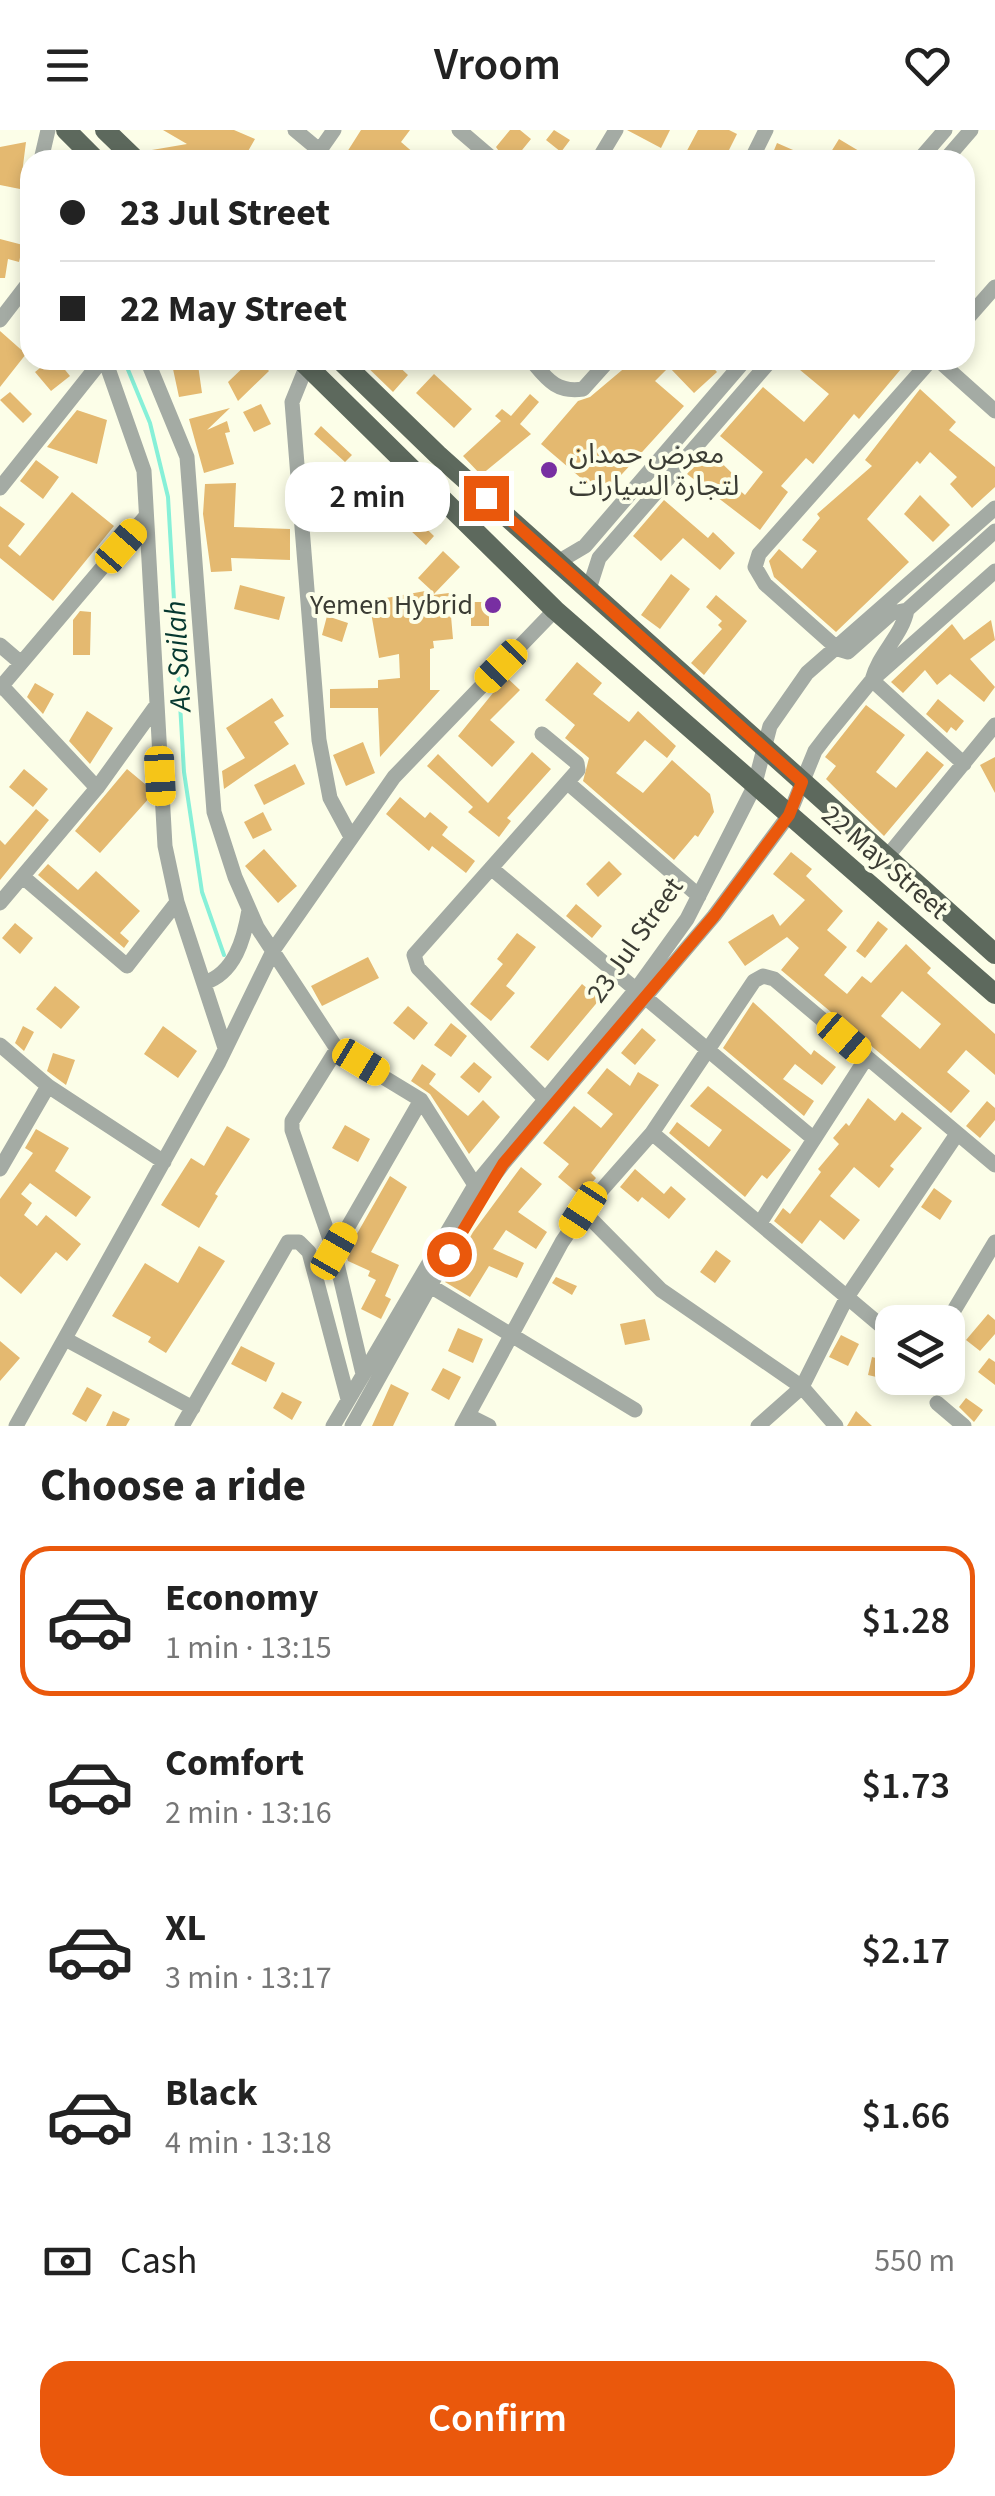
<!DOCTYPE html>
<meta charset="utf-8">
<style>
:root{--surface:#fff;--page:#f6f6f6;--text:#222;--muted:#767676;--line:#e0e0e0;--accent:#ea580c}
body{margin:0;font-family:"Source Sans 3","Noto Sans Arabic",sans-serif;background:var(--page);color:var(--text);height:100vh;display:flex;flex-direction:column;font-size:38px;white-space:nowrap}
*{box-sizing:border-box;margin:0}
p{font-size:32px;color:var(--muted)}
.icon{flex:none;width:55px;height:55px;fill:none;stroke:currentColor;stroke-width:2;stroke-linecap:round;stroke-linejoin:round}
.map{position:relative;height:1296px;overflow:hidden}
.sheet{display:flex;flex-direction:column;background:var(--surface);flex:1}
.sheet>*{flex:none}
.guide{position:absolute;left:20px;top:20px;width:955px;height:220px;border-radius:30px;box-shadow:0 5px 15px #0003;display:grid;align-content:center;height:220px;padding:0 40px;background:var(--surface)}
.buttons{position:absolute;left:875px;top:1175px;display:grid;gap:20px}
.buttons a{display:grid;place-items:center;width:90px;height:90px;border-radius:20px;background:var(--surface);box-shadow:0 5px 15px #0003;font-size:50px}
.end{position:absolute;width:45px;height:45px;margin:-22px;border:12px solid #ea580c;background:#fff;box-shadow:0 0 0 5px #fff}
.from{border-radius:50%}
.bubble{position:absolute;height:70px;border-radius:30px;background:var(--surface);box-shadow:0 5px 15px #0003;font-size:32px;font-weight:600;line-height:70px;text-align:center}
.car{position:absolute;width:30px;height:60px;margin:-30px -15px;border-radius:12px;box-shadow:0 0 8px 2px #0007;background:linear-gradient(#f5c518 24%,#345 0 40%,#f5c518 0 76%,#345 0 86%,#f5c518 0)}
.guide b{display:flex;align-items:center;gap:35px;height:95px;font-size:38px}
.guide b+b{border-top:2px solid var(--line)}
.guide i{width:25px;height:25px;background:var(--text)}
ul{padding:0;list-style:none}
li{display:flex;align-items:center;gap:30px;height:150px;margin:0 20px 15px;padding:0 20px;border:5px solid transparent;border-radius:30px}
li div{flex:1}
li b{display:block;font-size:38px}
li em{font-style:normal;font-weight:600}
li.selected{border-color:var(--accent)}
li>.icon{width:90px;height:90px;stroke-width:1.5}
h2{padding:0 40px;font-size:45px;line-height:120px}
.pay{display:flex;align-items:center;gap:25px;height:110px;padding:0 40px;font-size:38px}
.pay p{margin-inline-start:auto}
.cta{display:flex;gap:20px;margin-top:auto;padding:20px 40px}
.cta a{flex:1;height:115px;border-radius:30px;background:var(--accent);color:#fff;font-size:40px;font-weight:600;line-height:115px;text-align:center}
header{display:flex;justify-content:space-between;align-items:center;height:130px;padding:0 40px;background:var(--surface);font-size:45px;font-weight:600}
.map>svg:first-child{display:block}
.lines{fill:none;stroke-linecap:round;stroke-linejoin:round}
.stream{stroke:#87f0d8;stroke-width:4}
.building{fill:#e4b970;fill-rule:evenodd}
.minor{stroke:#a4aba4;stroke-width:15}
.major{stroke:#5d695d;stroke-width:20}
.route{stroke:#ea580c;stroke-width:12}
.poi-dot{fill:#782fa2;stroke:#fcfee8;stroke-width:4}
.labels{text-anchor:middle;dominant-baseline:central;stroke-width:8;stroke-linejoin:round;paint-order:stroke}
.poi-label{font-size:28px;fill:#3b3c34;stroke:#fcfee8;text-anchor:start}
.street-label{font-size:28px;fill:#3b3c34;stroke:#fcfee8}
.water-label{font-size:30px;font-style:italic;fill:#05382f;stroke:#fcfee8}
</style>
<header><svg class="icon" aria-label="menu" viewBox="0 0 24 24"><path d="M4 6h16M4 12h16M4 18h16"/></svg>Vroom<svg class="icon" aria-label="heart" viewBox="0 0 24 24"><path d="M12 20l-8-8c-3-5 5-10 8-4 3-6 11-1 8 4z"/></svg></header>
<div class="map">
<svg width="995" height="1296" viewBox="0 0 995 1296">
<rect width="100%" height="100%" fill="#fcfee8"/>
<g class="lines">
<path class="stream" d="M124,230L150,293L168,367L184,642L202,762L224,825"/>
</g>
<path class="building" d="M163,0H234L255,9L243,30H153L146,21L187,14Z
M361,0H410L401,12L422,30H342Z
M510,0H520L531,9L514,30H505L496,17Z
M554,0L570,10L561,22L546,10Z
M627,0H670L661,18Z
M698,0H729L737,4L724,30H682Z
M839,9L874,30H826Z
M26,12L20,59L0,55V17Z
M777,13L816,30H770Z
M0,109L23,115L19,132L8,129L5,148H0Z
M0,201L26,224L0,257Z
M50,230H57L70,246L51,261L35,242Z
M251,230H259L269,241L238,271L228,252Z
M360,230H392L408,245L393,262Z
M634,230H645L653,239L662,230H706L717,242L694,263L669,237L655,251L684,276L602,366L541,314L578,271L590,267Z
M788,230H891L901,239L859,289L854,284L813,334L806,328L781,356L788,362L760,400L687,344L708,320L734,345L729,351L745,365L763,342L720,306L763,257L804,292L829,264Z
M198,235L202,263L179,267L173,239Z
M434,244L472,279L454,298L416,263Z
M920,259L956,292L949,300L995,337V357L972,378L950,354L957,347L930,322L920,334L917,331L867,389L909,432L836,502L774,447L769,431L779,419L802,439L817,421L802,410L820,388L817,384L872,336L865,330Z
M10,262L32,284L23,293L0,270Z
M530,264L539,272L520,294L531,304L481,345L463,326L501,291L495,286L502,279L511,286Z
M261,274L271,294L254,302L243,282Z
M230,278L207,300L227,291L230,302L225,303L234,334L204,343L189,289Z
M77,280L107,290L97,334L47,317Z
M321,296L352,325L345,332L314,304Z
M36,330L59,347L43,369L20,351Z
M352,333L392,363L365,392L326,364Z
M236,353L234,397L290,399V430L231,428L232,441L211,442L203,384L205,354Z
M72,362L114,396L53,471L0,428V376L25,394L8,416L20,426Z
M920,365L950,395L933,412L904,384Z
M664,370L708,408L713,402L735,423L720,440L683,408L661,431L633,406Z
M404,377L434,406L426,415L395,386Z
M443,421L460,437L433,465L449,463L453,509L433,511L434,518L430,519V560H440L380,627L378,578H330V559L378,558V550L400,548L399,524L379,528L369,471L431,460L418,448Z
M671,444L690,459L660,499L641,485Z
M240,455L285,467L279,490L234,479Z
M716,465L747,491L704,545L691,533L722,499L718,495L722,491L706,477Z
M471,472H489V496H471Z
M80,481L91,482L90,525H73V490Z
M327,486L348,493L342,512L322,505Z
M991,490L995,510L970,529L995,557L984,572L950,544L937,555L925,540L903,563L891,552L952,494L964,510Z
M577,532L602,553L593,564L629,592L638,581L676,616L667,628L645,610L616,643L643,663L672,630L710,664L714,682L698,707L695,705L674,730L583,651L589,628L565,608L575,595L545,570Z
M506,547L520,560L490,590L515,612L492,637L458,606Z
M35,553L54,564L43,584L27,567Z
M272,568L284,586L274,592L289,614L224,659L222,641L245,628L226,598Z
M938,569L964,591L956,601L951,597L947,603L926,584Z
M866,575L905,605L876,642L896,658L927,621L944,635L884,706L826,649L836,636L825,627Z
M87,581L113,598L90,634L69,611Z
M363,612L375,643L346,656L333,625Z
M532,622L551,639L507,688L511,691L499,707L468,682L473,677L427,636L438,624L488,673Z
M995,627V663L980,635Z
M295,634L305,654L264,675L254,655Z
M24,639L48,659L33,677L9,657Z
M127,639L151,659V666L100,723L75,701Z
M400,667L425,688L430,682L448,697L442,705L475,731L466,743L432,716L429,721L386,684Z
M36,679L49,690L0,750V710L5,715Z
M263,682L272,700L253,709L244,692Z
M264,719L297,756L278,773L245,736Z
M791,722L812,739L806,746L843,781L827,800L847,817L824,845L847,864L862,846L871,853L906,814L931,838L927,843L995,904V945L966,920L947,942L970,961L951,983L781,840L799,818L787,807L745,836L728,812L773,784L780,796L805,770L773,744ZM902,861L941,894L920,919L881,886Z
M609,731L622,744L598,767L586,754Z
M48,734L78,760L96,741L140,781L120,803L129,811L124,818L38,745Z
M576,774L602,796L592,808L566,786Z
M878,791L888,799L865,828L856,821Z
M15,793L33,808L20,824L2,808Z
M517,803L536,817L506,856L515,863L491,891L470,874L503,834L497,829Z
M368,827L379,848L322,876L311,856Z
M582,854L600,869L548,931L530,917Z
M55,856L80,877L61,899L36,879Z
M753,872L811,925L814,920L836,937L822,955L795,934L783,949L814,971L804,986L723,918Z
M408,876L428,893L414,910L393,893Z
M451,893L467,906L451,927L434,915Z
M23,896L34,902L24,921L15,913Z
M163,896L197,921L178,948L144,924Z
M642,898L656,910L635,935L621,923Z
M53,923L75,930L66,955L47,941Z
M474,932L492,947L479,963L460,947Z
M422,934L436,944L429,954L468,986L483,970L500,987L469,1024L430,964L411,951Z
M607,938L630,956L638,942L659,955L591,1043L596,1048L581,1066L558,1047L569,1034L543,1013L574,976L601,998L613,984L587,963Z
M708,956L791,1020L767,1049L762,1045L745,1067L669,1003L677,992L709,1017L722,1000L690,976Z
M868,968L895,991L902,982L922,998L890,1036L894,1039L879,1058L854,1037L830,1066L860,1090L844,1110L820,1090L802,1114L774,1091L783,1078L790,1084L821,1042L818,1039L839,1014L833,1008L846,993L849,996Z
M987,971L995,978V990L980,1008L966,996Z
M345,995L370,1009L358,1032L332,1018Z
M227,996L250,1009L215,1064L218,1066L199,1098L161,1075L191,1028L204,1036Z
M36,999L69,1018L55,1041L91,1067L76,1087L30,1053L21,1064L32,1073L24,1085L37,1096L46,1085L81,1114L67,1131L56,1122L21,1164L0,1146V1069L33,1023L25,1018Z
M521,1037L542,1054L518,1082L547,1102L536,1119L506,1100L493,1119L524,1133L517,1148L489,1136L470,1167L445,1152L473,1102Z
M635,1039L664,1064L671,1056L686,1069L669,1089L642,1067L638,1072L620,1057Z
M390,1046L407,1057L371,1122L399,1135L385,1166L391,1169L381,1189L361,1179L376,1150L368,1146L370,1141L348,1131L346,1123Z
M934,1058L952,1071L940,1090L921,1077Z
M199,1116L225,1131L166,1223L148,1212L151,1207L112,1186L145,1133L178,1153Z
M716,1120L731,1131L715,1153L700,1142Z
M556,1147L577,1156L572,1165L552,1153Z
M988,1184L995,1190V1204L980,1221L966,1210Z
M645,1189L650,1210L625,1215L620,1194Z
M458,1198L483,1209L473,1233L448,1221Z
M841,1205L859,1214L848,1236L829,1227Z
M0,1211L20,1228L0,1251Z
M241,1216L275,1233L266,1252L231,1234Z
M872,1227L892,1232L889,1250L868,1245Z
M989,1228L995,1232V1255L978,1242Z
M443,1238L461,1247L449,1270L431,1260Z
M391,1254L409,1263L393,1296H372Z
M87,1257L102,1265L86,1292L72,1284Z
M282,1262L302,1272L292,1290L273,1278Z
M966,1268L983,1280L974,1292L959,1277Z
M113,1281L130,1289L126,1296H106Z
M856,1281L872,1296H847Z"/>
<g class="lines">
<path class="minor" d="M295,0L331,30
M459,0L494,30
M320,20L334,0
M41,30L48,0
M598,30L616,0
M751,30L766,0
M919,30L945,0
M945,30L971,0
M0,190L30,151
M965,191L995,157
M105,230L144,341L165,716L177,772L225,918
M147,230L187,327L214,682L235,747L257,797L337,919L421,970L475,1055L481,1058
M531,230C547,249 556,263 583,259L609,230
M931,230L759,424L755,437L765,454L838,519L848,522L892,483L907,480L995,401
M938,230L995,281
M307,235L292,272L319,610L330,668L351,707
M0,358L102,230
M558,432L585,416L745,230
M589,459L599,428L771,230
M907,480C902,506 879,523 872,550L964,634
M0,515L21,533
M2,556L97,658
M0,558L146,386
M542,604L577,633L578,640L414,825L418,838L544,968
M568,653L699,766
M886,728L995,595
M491,738L814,1009
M23,747L127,836L177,772
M0,773L97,658L156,576
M204,853C235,843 244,809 249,780
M0,915L48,956L164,1032
M337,919L292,991V1000L334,1121L363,1244
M652,1003L892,1205
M0,1039L48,956
M583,1081L661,1160L802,1257L836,1296
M760,1093L867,927
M334,1121L421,970
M432,1157L635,1280
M947,1192L995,1112
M67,1210L193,1278
M937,1273L964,1296
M469,1286L489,1296
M16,1296L219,932L274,819L394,647L555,480
M182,1296L288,1112H299L309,1122L348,1269
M333,1296L475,1055L638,857L687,789L754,657L770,596L807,543L995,378
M352,1296L484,1059L503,1034L714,786L789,685L815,621L828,604L872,550L995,441
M462,1296L562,1112L583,1081L652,1003L754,851L763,846L774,849L995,1035
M758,1296L802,1257L847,1167L957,1004"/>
<path class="major" d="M66,0L96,30
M105,0L136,30
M301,230L555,480L995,864
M340,230L438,325L995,824"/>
</g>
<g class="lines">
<path class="route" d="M449,1124L503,1034L714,786L789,685L802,652L486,368"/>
</g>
<g class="poi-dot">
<circle cx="549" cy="340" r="10"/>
<circle cx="493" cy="475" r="10"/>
</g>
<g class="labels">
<g class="poi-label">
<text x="569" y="324">معرض حمدان<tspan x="569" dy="32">لتجارة السيارات</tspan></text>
<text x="473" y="475" text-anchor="end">Yemen Hybrid</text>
</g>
<g class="street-label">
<text transform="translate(885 732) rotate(41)">22 May Street</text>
<text transform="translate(635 810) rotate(-55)">23 Jul Street</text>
</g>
<g class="water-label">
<text transform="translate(178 526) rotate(-93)">As Sailah</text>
</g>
</g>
</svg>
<div class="buttons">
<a><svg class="icon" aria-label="layers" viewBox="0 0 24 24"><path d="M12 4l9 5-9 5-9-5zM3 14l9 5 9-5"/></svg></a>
</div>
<i class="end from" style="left:449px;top:1124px"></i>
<i class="end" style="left:486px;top:368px"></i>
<div class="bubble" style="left:285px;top:332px;width:165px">2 min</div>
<i class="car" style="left:121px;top:416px;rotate:41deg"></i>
<i class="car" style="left:501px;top:536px;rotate:224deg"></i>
<i class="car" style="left:160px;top:646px;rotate:177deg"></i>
<i class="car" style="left:844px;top:908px;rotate:131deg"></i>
<i class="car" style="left:361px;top:932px;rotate:121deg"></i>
<i class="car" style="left:583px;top:1080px;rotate:213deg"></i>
<i class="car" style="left:334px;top:1121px;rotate:30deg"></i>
<div class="guide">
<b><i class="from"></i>23 Jul Street</b>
<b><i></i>22 May Street</b>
</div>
</div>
<section class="sheet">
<h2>Choose a ride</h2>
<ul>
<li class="selected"><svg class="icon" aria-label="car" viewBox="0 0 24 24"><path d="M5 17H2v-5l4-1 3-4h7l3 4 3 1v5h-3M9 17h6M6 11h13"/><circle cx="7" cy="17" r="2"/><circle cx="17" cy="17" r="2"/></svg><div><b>Economy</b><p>1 min · 13:15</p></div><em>$1.28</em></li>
<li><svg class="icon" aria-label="car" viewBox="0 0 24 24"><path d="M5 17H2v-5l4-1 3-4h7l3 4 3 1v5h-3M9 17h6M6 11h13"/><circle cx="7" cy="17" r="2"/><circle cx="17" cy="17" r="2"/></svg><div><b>Comfort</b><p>2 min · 13:16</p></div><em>$1.73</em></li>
<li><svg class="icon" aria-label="car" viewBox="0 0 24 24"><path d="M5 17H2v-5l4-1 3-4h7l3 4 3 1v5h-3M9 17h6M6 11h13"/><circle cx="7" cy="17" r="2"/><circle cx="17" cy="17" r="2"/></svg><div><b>XL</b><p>3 min · 13:17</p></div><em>$2.17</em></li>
<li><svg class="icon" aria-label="car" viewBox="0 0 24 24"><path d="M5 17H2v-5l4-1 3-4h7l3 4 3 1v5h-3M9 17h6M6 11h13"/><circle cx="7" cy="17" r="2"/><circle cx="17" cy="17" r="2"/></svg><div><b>Black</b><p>4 min · 13:18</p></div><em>$1.66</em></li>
</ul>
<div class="pay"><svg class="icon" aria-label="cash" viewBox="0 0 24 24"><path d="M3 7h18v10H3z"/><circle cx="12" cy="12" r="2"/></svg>Cash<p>550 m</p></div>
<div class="cta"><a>Confirm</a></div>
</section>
